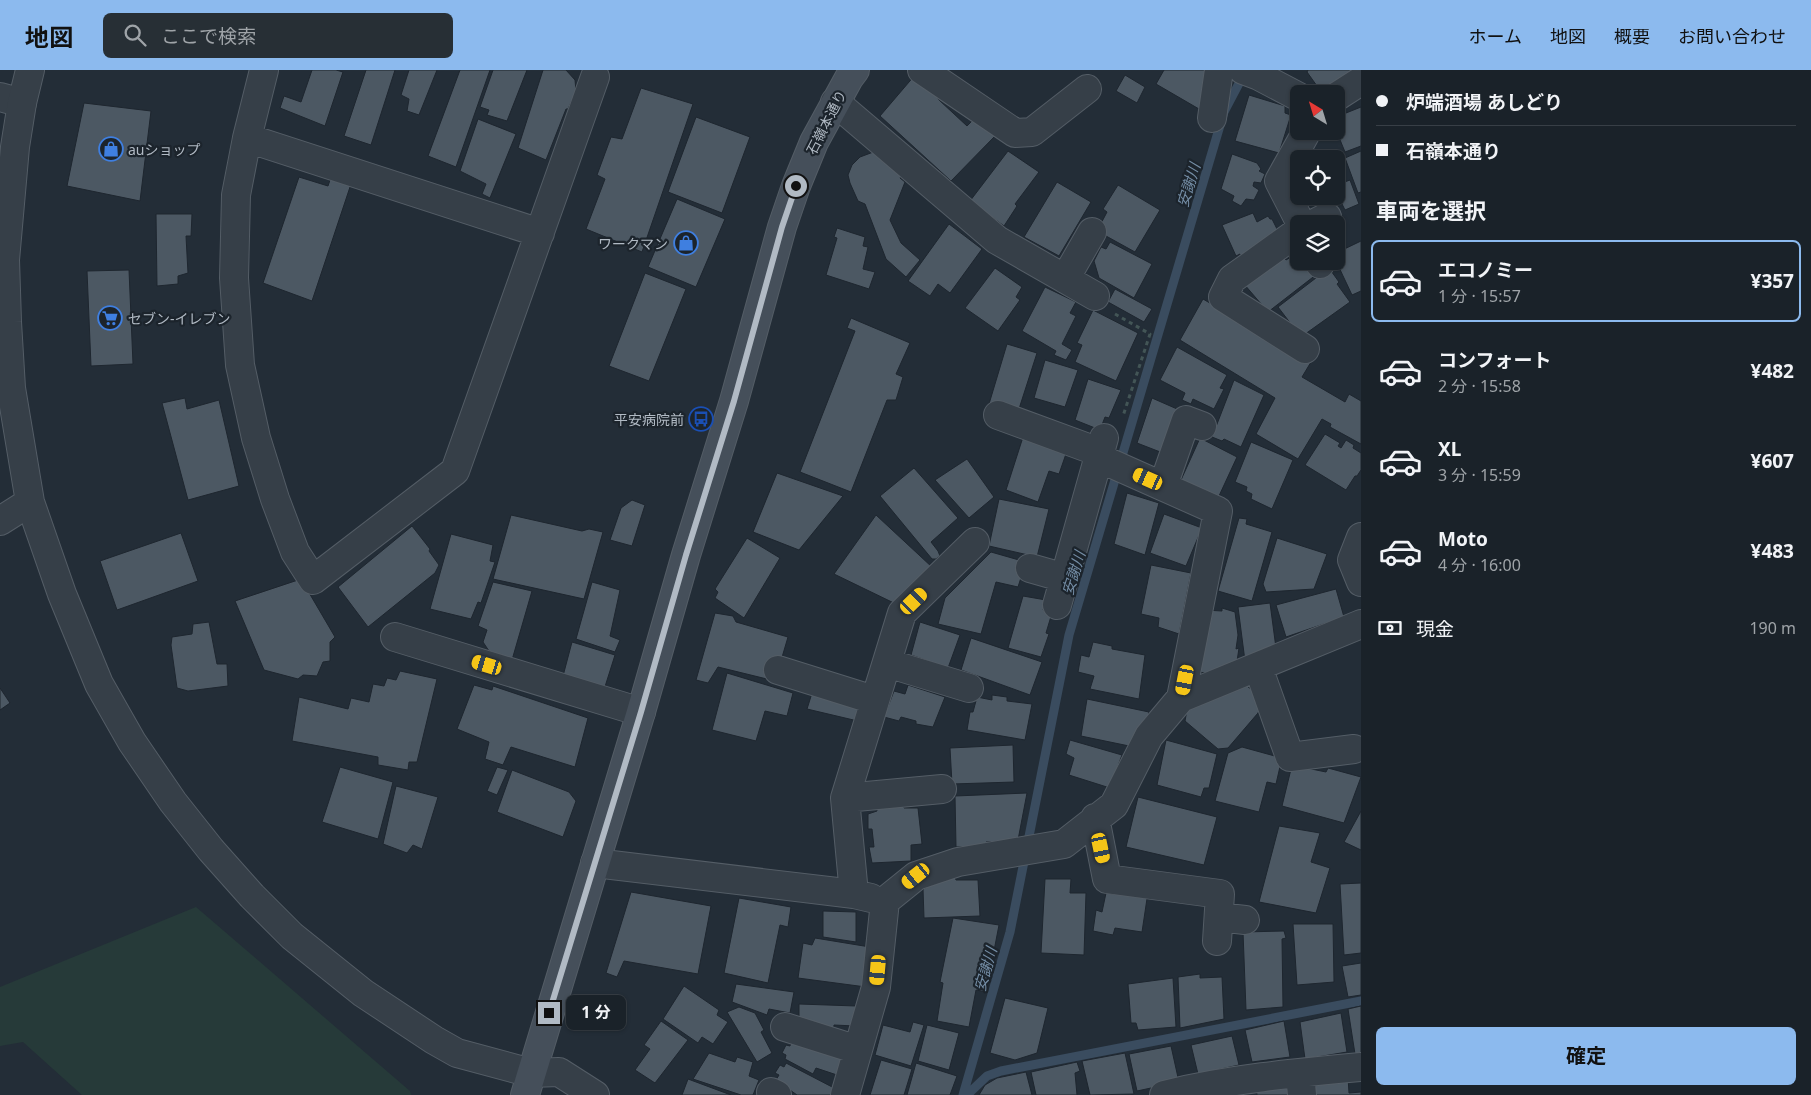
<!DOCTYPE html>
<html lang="ja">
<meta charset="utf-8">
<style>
:root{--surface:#1a2229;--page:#272f35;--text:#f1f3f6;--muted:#9fa4a8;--line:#383f46;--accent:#8cbaee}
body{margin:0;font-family:"Noto Sans","Noto Sans JP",sans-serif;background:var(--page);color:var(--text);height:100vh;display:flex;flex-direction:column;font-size:19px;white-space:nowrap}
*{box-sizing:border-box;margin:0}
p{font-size:16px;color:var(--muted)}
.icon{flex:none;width:28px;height:28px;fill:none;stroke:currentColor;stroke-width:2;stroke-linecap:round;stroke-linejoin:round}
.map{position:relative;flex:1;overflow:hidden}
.sheet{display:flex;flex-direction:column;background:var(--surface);width:450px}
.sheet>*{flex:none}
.guide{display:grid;align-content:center;height:110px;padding:0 15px;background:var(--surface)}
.needle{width:32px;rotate:322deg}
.tools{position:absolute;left:1290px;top:15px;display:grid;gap:10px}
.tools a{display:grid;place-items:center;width:55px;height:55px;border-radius:8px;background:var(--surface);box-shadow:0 1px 4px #0004,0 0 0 1px var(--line);font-size:25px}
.end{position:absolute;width:22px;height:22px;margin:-11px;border:6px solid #b1bac4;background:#111;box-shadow:0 0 0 2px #111}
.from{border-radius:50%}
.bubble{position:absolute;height:35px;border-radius:8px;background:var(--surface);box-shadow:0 1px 4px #0004,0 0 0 1px var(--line);font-size:16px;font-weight:700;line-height:35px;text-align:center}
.car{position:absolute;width:15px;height:30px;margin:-15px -8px;border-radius:6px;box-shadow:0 0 4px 1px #0007;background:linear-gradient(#f5c518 24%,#345 0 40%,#f5c518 0 76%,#345 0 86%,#f5c518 0)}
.guide b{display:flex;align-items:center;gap:18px;height:48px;font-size:19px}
.guide b+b{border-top:1px solid var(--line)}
.guide i{width:12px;height:12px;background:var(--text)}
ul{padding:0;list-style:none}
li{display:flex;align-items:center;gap:15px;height:82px;margin:0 10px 8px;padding:0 5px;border:2px solid transparent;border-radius:8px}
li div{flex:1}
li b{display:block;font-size:19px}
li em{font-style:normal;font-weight:700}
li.on{border-color:var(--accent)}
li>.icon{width:45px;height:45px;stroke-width:1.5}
h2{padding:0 15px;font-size:22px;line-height:60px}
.pay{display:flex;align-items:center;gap:12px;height:55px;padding:0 15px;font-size:19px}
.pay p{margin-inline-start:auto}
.action{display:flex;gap:10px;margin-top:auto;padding:10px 15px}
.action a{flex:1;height:58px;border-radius:8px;background:var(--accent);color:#111;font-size:20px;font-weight:700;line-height:58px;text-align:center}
header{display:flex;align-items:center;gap:30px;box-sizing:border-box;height:70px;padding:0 25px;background:var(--accent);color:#111}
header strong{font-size:24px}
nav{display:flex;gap:28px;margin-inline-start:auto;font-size:18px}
.search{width:350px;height:45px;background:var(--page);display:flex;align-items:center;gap:12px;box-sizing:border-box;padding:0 18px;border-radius:8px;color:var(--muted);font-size:19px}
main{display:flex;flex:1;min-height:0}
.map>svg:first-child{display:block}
.green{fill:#263a39}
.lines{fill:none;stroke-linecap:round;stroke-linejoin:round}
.stream{stroke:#3a4c5f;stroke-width:9}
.building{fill:#4c5863;stroke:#1e262f}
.minor-casing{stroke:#545d66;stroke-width:30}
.tertiary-casing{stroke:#545d66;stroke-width:30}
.secondary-casing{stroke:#545d66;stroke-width:30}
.path{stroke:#435556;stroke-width:3;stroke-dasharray:4 4;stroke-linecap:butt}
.minor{stroke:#363f48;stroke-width:28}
.tertiary{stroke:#363f48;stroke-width:28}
.secondary{stroke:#454f5a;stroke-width:28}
.route{stroke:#b1bac4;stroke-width:6}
.labels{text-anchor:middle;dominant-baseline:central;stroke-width:4.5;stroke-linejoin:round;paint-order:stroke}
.street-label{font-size:14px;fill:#b1bac4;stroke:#1c242c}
.poi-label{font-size:14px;fill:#b1bac4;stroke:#1c242c;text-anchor:start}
.water-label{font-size:15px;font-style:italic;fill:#748da5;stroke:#1c242c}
</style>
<header>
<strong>地図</strong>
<div class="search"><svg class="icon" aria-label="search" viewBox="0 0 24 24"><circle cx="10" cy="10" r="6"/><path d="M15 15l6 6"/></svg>ここで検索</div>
<nav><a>ホーム</a><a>地図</a><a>概要</a><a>お問い合わせ</a></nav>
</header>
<main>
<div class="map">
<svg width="1361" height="1025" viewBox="0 0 1361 1025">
<rect width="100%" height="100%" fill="#232d37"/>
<path class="green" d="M196,837L410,1021L411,1025H82L23,972L0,976V917Z"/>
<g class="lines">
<path class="stream" d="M963,1025L1010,862L1069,565L1224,42L1245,2
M967,1025L987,1006L1001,1001L1361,931"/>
</g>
<path class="building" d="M312,0H336L343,2L325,56L280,38L284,26L301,32Z
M366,0H395L371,75L344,66Z
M409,0H437L419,45L407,41L409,29L401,25Z
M460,0H490L456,97L428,86Z
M493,0H527L507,51L487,45L489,40L480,37Z
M543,0H566L575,10L576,21L568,39H566L546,90L518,78Z
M1164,0H1207L1217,6L1199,39L1156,14Z
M1308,0H1358L1322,23L1307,2Z
M915,5L934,22L939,30L967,56L974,49L995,66L951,111L880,46Z
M1125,5L1145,17L1137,33L1116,21Z
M641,18L693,34L642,182L586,159L605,109L597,105L611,67L622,69Z
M1249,25L1285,36V43L1291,45L1279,83L1235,71Z
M84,33L151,41L140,131L67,116Z
M1361,37V76L1345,82L1336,60V47Z
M696,47L750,67L722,143L668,122Z
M478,49L516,64L490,128L482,124L486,114L460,101Z
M876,81L902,105L900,108L905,112L890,150L901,173L920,190L906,207L886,189L865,134L858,131L850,113L848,105L852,95L860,87Z
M1008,81L1039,102L1015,134L1017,136L1004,156L970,131Z
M1361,81V122L1358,123L1345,88Z
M1232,84L1257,93L1261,99L1259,101L1265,104L1261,113L1254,112L1253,116L1259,120L1254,130L1246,129L1241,136L1232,131L1234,126L1221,119Z
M299,107L328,116L331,107L351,114L312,231L263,213Z
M1336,109L1339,114L1350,110L1359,134L1345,140L1342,134L1336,136L1335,134L1330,136L1324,126H1336Z
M1057,112L1091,132L1059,186L1024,167Z
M1118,115L1160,140L1135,182L1097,161L1107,142L1103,139Z
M677,129L725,149L696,217L648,197Z
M1253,143L1257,152L1268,146L1270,149H1272L1277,159L1278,166L1242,191L1240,184L1236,186L1222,155Z
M156,144H192L191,166H186L188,203L178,206V214L157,216Z
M949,154L982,179L950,223L938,214L930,226L908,211Z
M837,158L865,167L863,176L868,177L863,199L875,202L869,219L826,205L837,168L834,167Z
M1361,171V221L1352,225L1336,191V183Z
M1110,172L1152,194L1134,228L1099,208L1094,191L1101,177L1106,179Z
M1299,182V191H1310L1317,204L1268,242L1244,214L1282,186L1286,190Z
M995,198L1022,217L1016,227L1020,230L998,261L965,238Z
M1329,198L1339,212L1337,214L1350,232L1301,267L1278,237Z
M129,200L133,294L91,296L87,201Z
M645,203L686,219L649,311L609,296Z
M1045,217L1076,232L1070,243L1076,246L1062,274L1072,280L1066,290L1054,285L1056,281L1022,261Z
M1115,219L1152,239L1144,252L1108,232Z
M1203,229L1311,292L1302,307L1345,332L1349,324L1361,331V374L1330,357L1331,354L1322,349L1298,389L1256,364L1275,328L1180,270Z
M1093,240L1138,263L1116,311L1075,292L1082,275L1077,273Z
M851,248L910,273L896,304L903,307L896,330H887L851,422L800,402L855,261L847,258Z
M1007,274L1037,283L1018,342L989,334Z
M1177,277L1227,305L1220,318L1224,319L1214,339L1193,329L1191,334L1182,330L1185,323L1160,310Z
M1045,290L1078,300L1065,337L1034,328Z
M1088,309L1121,320L1109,348L1105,347L1100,360L1075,350Z
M1234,310L1264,325L1241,377L1224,369L1222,371L1212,367Z
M185,328L187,339L219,330L239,416L188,430L162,333Z
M1152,328L1184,342L1168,385L1137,373Z
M1325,364L1340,373L1338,376L1341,378L1346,370L1354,375L1353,378L1361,383V400L1357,406H1355L1346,420L1305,395Z
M1023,367L1067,381L1059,404L1049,401L1038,432L1006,420Z
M1200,368L1237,387L1219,426L1181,410Z
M1251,372L1293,390L1272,439L1251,429L1252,424L1246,421L1247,417L1235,412Z
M967,389L994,427L969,448L935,410Z
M914,398L958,448L931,472L938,481L940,486L936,489H932L880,426Z
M777,403L843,426L799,480L753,462Z
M1127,423L1159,433L1145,485L1114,474Z
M999,429L1049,439L1037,487L989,476Z
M632,430L645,435L632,476L610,470L621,438Z
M1164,444L1202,458L1186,496L1150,483Z
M511,445L582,461L589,459L603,462L584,529L493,509Z
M876,445L933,498L898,535L834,504Z
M1239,448L1247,449L1246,454L1272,462L1252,531L1218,521Z
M412,456L430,479L429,481L439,495L435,503L368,557L338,517Z
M181,463L198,511L117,540L100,491Z
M451,464L493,475L490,491L495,492L481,533L478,532L471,549L430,539Z
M747,468L780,488L744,548L715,528L718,522L715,519Z
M1277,468L1327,484L1314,519L1266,522L1263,514Z
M991,482L1026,492L1018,517L996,512L981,564L938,554L945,528Z
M1151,495L1191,503L1179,564L1158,557L1159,548L1141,544Z
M301,509L335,567L330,572V591L323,592L317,606L303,605L298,609L264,600L235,531Z
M493,512L532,521L512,590L489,581L483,572L487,560L478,556Z
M592,512L620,520L610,566L620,570L615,582L576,569Z
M1336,519L1344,547L1286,567L1276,535Z
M1023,526L1046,530L1043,540L1052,543L1046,563L1049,564L1041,587L1008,578Z
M1270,533L1276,578L1245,591L1238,537Z
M1222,538L1235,542L1238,565L1236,579L1239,578L1236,598L1211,604L1194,601L1205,540L1222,541Z
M715,543L733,546L736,552L788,567L775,611L718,597L708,613L696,610Z
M209,552L217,594H227L228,616L188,621L177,618L171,575L172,567L192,564L193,554Z
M920,552L960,565L948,598L911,585Z
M971,568L1042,592L1030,625L961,600Z
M572,572L615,585L603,623L563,606Z
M1093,572L1112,576V579L1145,585L1139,629L1090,619L1094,606L1078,602L1081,585L1089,587Z
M400,601L437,609L417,692H409L408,700L378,695V687L292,671L299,627L348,639L351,628L369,632L373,614L384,616L387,608L396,610Z
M727,603L793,623L787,646L765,641L756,671L712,660Z
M474,615L492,620L493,616L588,648L575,697L511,677L503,695L485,689L489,672L457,659Z
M908,615L945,627L933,657L916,654V651L901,647L899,651L884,647L894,621L905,624Z
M1247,616L1263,629L1258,643L1228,678L1218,679L1185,651L1187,640L1234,619Z
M0,618L10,633L0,640Z
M812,623L866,639L862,652L807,639Z
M992,625L1007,627V631L1032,634L1025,670L967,660L970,642H973L977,627L992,630Z
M1087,629L1149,642L1146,658L1134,677L1081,666Z
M1070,670L1122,685L1110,718L1069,705L1074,688L1066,684Z
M1166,670L1217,684L1209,718H1204L1201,727L1157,715Z
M1013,675L1014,712L952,714L950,678Z
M1242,677L1282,688L1276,714L1267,712L1259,742L1215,731L1228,683Z
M1292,695L1326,702L1328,698L1361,707L1344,753L1282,736Z
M340,697L393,712L378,769L322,752Z
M497,697L508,700L497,725L487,721Z
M512,700L569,722L576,731L563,767L497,742Z
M396,716L438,727L422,779L413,775L407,783L383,774Z
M1027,723L1018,770L986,772V776L956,777L955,726Z
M1138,727L1217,747L1204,795L1126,777Z
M901,732L904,738H918L922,774L911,775V791L872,793L869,777H874L872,759H868V744L877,741L876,734Z
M1361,741V780L1344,772Z
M1279,756L1320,763L1311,792L1330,798L1316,843L1259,832Z
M955,807L956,810H978L980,846L924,848L923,819L941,810Z
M1045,809H1071L1070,823H1086L1084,885L1041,883Z
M1361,813V883L1344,885L1340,814Z
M1116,819L1148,822L1142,862L1115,858L1113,865L1093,861L1096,840L1102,842L1106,823L1114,824Z
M631,822L711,836L698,904L624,891L617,907L606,903Z
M739,828L791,837L788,857L780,855L768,913L724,903Z
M823,841L856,842V872L823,867Z
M953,848L999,855L986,922L976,920L969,957L937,951L943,913L940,912Z
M1293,854H1333L1334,912L1297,915Z
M1284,861L1286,868L1282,869L1283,937L1246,940L1243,862Z
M815,868L870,877L866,917L798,908L803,873L812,875Z
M1361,893V925L1348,927L1342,896Z
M1200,904V908L1222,907L1224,949L1180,958L1178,907Z
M1173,908L1176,957L1138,960L1136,953H1131L1128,914Z
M736,914L794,922L790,943L769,939L767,945L732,932Z
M684,916L719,940L717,945L728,952L713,974L702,967L698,973L663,949Z
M1005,928L1048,938L1037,983L1015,990L990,983Z
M799,934L856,936L855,956L834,955L833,964L799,951Z
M1361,936V983L1355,984L1348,939Z
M739,937L755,943L764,960L761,962L772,983L757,992L727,942Z
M1341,943L1347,982L1305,989L1300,952Z
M661,951L688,970L655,1013L635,1000L650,979L644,975Z
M1284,951L1290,987L1252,992L1245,960Z
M913,952L924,955L911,996L875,985L883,955L910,962Z
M927,955L959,963L949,1000L918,991Z
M1232,966L1239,995L1198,1004L1191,975Z
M791,972L845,987L840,1006L816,998L813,1004L785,989L786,985L782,983L786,975L790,976Z
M1171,976L1179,1012L1137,1021L1129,984Z
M709,983L735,992L737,987L753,992L749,1006L759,1010L753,1025H741L693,1009Z
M1125,983L1134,1024L1090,1025L1082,991Z
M881,990L912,999L904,1025H870Z
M1077,992L1080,1001L1075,1003L1077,1025H1036L1031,1002Z
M786,993L836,1019L832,1025H797L776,1010L779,1005L775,1003L780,995L784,997Z
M916,993L957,1006L950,1025H907Z
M1026,1002L1032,1025H979L985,1015L997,1008Z
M1348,1007L1349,1023L1361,1022V1025H1314L1313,1009Z
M688,1009L731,1025H682Z
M1293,1013L1294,1025H1257L1256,1017Z"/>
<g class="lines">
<g class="minor-casing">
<path id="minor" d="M264,0L247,68L236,125L234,208L240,295L256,368L275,429L295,482L313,510L455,401L595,7
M922,0L1015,63L1032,62L1087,19
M1243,0L1259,6L1299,27
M0,27L22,33
M1336,27L1361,11
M835,32L997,170L1095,226
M1212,48L1219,0
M247,68L540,163
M1301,154L1279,111L1307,61
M1313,154L1327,147
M1299,161L1232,209L1223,227L1305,279
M1318,191L1320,194
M1065,209L1092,162
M998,345L1099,382L1108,392L1218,441L1181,628
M1163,416L1186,350L1202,356
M1361,467L1352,490L1361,512
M1030,498L1065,508
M1057,535L1104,368
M395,567L641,642
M887,593L969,618
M1258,597L1290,687L1354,679
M778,600L874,630
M845,728L942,719
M1095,748L1107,809L1220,824L1217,871
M595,793L854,824L871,828
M854,824L845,728L902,543L975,472
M1219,847L1245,850
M785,957L858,980
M531,1003L559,1002L595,1025
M1300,1003L1302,1025
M771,1022L777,1025
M845,1025L876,917L885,831L916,806L958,792L1064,774L1114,735L1149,666L1181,628L1361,554
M1164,1025C1229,1009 1295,1003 1361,997"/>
</g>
<g class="tertiary-casing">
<path id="tertiary" d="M30,0L22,33L15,77L5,190L7,252L11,318L30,432L62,524L99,614L132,672L173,732L211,780L252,826L292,866L363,923L434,970L457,983L531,1003
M0,451L30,432"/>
</g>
<g class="secondary-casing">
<path id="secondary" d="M525,1025L641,642L686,485L734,331L782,157L796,116L814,72L849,8L855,0"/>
</g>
<path class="path" d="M1115,244L1150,264L1123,346"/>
<use href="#minor" class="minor"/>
<use href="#tertiary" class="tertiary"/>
<use href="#secondary" class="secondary"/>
</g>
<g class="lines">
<path class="route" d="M549,943L641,642L686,485L734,331L782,157L796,116"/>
</g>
<defs>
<g id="shop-ring" transform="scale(1.25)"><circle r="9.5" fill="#1c242c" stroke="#3f7fe0" stroke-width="1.5"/><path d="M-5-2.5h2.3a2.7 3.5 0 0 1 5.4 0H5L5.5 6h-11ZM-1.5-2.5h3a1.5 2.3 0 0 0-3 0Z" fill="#3f7fe0"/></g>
<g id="supermarket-ring" transform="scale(1.25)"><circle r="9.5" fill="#1c242c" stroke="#3f7fe0" stroke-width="1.5"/><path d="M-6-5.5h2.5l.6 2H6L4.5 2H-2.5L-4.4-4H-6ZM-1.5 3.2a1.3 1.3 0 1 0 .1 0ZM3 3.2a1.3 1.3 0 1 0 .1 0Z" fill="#3f7fe0"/></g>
<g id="bus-ring" transform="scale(1.25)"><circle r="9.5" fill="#1c242c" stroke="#1a4fb4" stroke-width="1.5"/><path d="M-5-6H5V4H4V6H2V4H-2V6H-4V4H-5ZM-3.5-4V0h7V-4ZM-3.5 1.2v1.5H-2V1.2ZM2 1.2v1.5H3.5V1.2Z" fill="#1a4fb4"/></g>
</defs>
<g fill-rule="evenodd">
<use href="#shop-ring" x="111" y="79"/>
<use href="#shop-ring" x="686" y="173"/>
<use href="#supermarket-ring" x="110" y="248"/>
<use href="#bus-ring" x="701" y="349"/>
</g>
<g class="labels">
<g class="street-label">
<text transform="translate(826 52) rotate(-63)">石嶺本通り</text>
</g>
<g class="poi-label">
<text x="128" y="79">auショップ</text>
<text x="668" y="173" text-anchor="end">ワークマン</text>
<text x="128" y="248">セブン-イレブン</text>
<text x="684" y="349" text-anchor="end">平安病院前</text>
</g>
<g class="water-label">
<text transform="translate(1188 115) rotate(-73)">安謝川</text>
<text transform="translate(1073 503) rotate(-73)">安謝川</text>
<text transform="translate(985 899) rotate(-74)">安謝川</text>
</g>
</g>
</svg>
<div class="tools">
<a><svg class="needle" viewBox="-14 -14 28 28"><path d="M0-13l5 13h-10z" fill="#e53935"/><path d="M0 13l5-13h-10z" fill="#9fa4a8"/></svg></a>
<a><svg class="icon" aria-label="locate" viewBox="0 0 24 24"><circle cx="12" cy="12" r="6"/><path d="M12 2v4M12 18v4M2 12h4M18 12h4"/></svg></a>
<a><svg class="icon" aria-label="layers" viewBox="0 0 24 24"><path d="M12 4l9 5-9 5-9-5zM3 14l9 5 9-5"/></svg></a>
</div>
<i class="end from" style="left:796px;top:116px"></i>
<i class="end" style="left:549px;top:943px"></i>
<div class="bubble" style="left:566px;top:925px;width:60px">1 分</div>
<i class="car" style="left:1148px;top:409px;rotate:294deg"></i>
<i class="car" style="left:914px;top:531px;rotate:46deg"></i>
<i class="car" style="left:487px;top:595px;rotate:287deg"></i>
<i class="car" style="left:1185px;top:610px;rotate:191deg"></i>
<i class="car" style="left:1101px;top:778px;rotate:168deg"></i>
<i class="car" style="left:916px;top:806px;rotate:231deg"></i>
<i class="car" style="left:878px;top:900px;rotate:185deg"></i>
</div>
<section class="sheet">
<div class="guide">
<b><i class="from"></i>炉端酒場 あしどり</b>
<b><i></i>石嶺本通り</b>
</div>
<h2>車両を選択</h2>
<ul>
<li class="on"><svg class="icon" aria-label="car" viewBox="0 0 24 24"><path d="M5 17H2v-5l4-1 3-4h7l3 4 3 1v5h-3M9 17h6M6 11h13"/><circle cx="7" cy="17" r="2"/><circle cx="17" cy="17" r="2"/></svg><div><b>エコノミー</b><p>1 分 · 15:57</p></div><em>¥357</em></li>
<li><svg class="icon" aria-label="car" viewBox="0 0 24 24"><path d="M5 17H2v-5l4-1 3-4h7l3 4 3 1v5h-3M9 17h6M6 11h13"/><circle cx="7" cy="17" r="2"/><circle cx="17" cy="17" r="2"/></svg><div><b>コンフォート</b><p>2 分 · 15:58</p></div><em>¥482</em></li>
<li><svg class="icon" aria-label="car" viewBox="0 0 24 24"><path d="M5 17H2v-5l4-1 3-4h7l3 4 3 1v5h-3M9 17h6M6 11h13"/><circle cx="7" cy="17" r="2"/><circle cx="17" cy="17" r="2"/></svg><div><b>XL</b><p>3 分 · 15:59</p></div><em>¥607</em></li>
<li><svg class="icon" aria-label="car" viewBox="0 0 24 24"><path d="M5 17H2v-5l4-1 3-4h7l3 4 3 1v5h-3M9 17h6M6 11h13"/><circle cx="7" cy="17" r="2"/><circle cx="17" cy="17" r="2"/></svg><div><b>Moto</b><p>4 分 · 16:00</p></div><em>¥483</em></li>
</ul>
<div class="pay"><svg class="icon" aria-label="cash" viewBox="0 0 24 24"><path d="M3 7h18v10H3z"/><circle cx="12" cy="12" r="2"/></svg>現金<p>190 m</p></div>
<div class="action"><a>確定</a></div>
</section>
</main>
